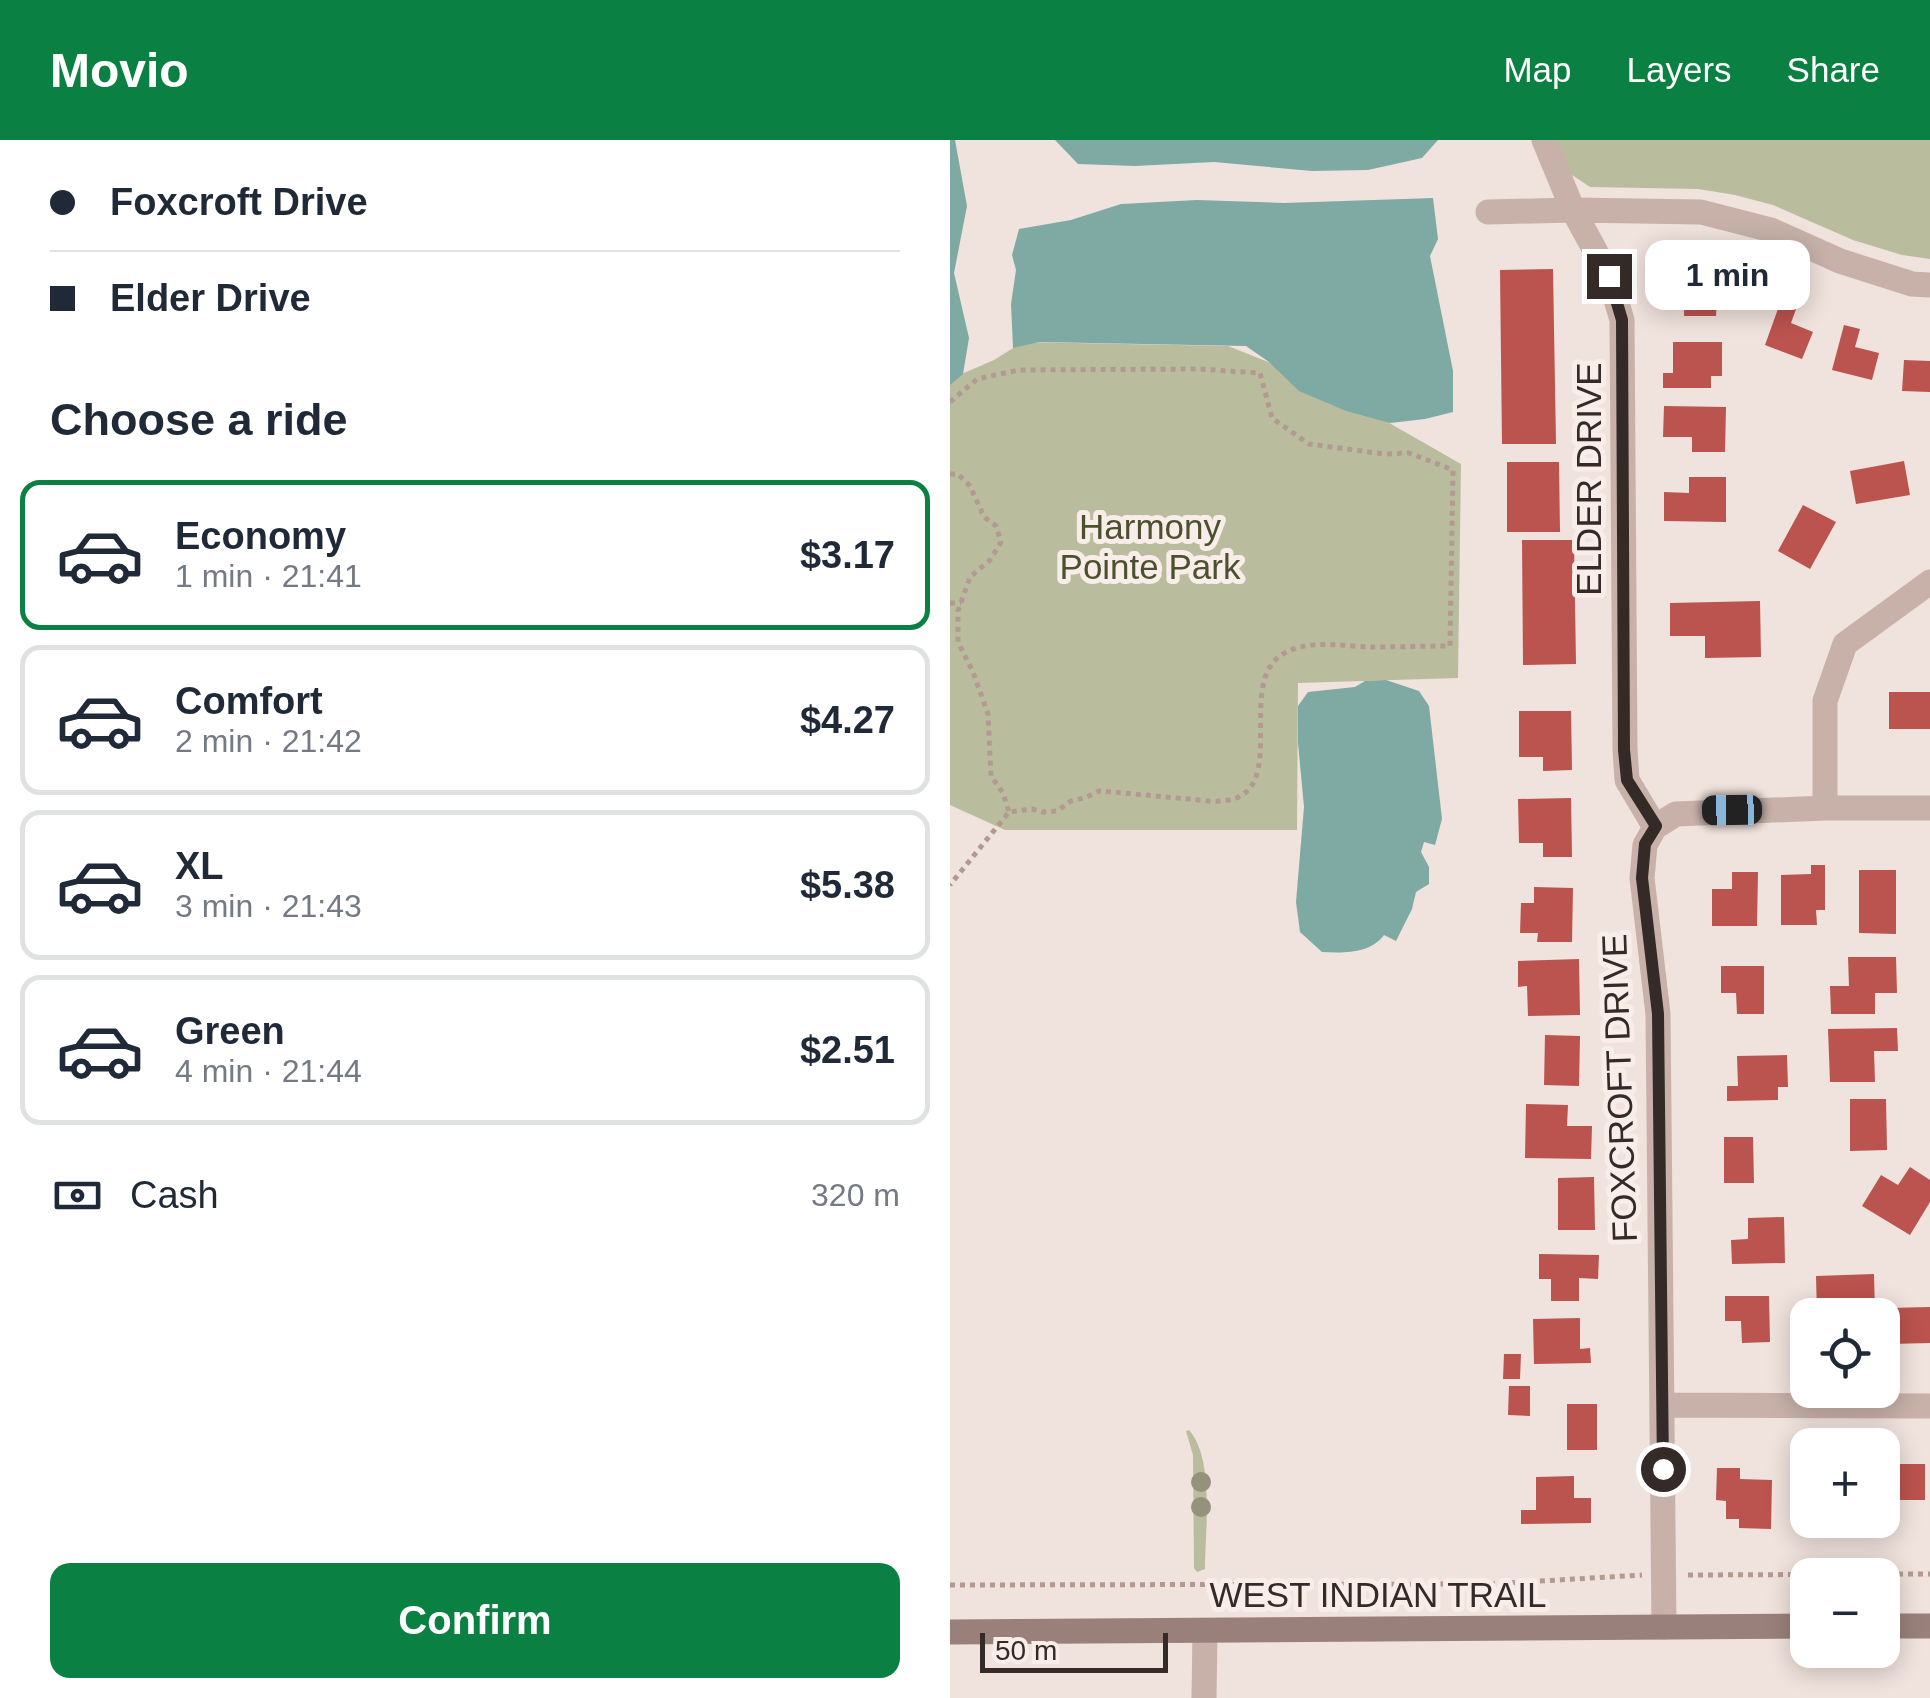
<!DOCTYPE html>
<meta charset="utf-8">
<style>
:root{--surface:#fff;--page:#f6f6f7;--text:#1f2937;--muted:#747a83;--line:#e0e1e3;--accent:#0b8043}
body{margin:0;font-family:Helvetica,sans-serif;background:var(--page);color:var(--text);height:100vh;display:flex;flex-direction:column;font-size:38px;white-space:nowrap}
*{box-sizing:border-box;margin:0}
p{font-size:32px;color:var(--muted)}
.icon{flex:none;width:55px;height:55px;fill:none;stroke:currentColor;stroke-width:2;stroke-linecap:round;stroke-linejoin:round}
.map{position:relative;flex:1;overflow:hidden}
.drawer{display:flex;flex-direction:column;background:var(--surface);width:950px}
.drawer>*{flex:none}
.top-card{display:grid;align-content:center;height:220px;padding:0 50px;background:var(--surface)}
.fabs{position:absolute;left:840px;top:1158px;display:grid;gap:20px}
.fabs a{display:grid;place-items:center;width:110px;height:110px;border-radius:20px;background:var(--surface);box-shadow:0 5px 25px #0003;font-size:50px}
.scale{position:absolute;left:30px;bottom:25px;width:188px;box-sizing:border-box;padding-left:10px;border:5px solid #342a28;border-top:0;font-size:28px;line-height:35px;white-space:nowrap;color:#342a28;-webkit-text-stroke:8px #f8ede8;paint-order:stroke}
.end{position:absolute;width:45px;height:45px;margin:-22px;border:12px solid #342a28;background:#fff;box-shadow:0 0 0 5px #fff}
.from{border-radius:50%}
.bubble{position:absolute;height:70px;border-radius:20px;background:var(--surface);box-shadow:0 5px 25px #0003;font-size:32px;font-weight:700;line-height:70px;text-align:center}
.car{position:absolute;width:30px;height:60px;margin:-30px -15px;border-radius:12px;box-shadow:0 0 8px 2px #0007;background:linear-gradient(#222 24%,#8ab4d8 0 40%,#222 0 76%,#8ab4d8 0 86%,#222 0)}
.top-card b{display:flex;align-items:center;gap:35px;height:95px;font-size:38px}
.top-card b+b{border-top:2px solid var(--line)}
.top-card i{width:25px;height:25px;background:var(--text)}
ul{padding:0;list-style:none}
li{display:flex;align-items:center;gap:30px;height:150px;margin:0 20px 15px;padding:0 30px;border:5px solid var(--line);border-radius:20px}
li div{flex:1}
li b{display:block;font-size:38px}
li em{font-style:normal;font-weight:700}
li.current{border-color:var(--accent)}
li>.icon{width:90px;height:90px;stroke-width:1.5}
h2{padding:0 50px;font-size:45px;line-height:120px}
.pay{display:flex;align-items:center;gap:25px;height:110px;padding:0 50px;font-size:38px}
.pay p{margin-inline-start:auto}
.button{display:flex;gap:20px;margin-top:auto;padding:20px 50px}
.button a{flex:1;height:115px;border-radius:20px;background:var(--accent);color:#fff;font-size:40px;font-weight:700;line-height:115px;text-align:center}
header{display:flex;align-items:center;gap:60px;box-sizing:border-box;height:140px;padding:0 50px;background:var(--accent);color:#fff}
header strong{font-size:48px}
nav{display:flex;gap:55px;margin-inline-start:auto;font-size:35px}
main{display:flex;flex:1;min-height:0}
.map>svg:first-child{display:block}
.green{fill:#b9bd9d}
.water{fill:#7eaaa3}
.building{fill:#bb534e}
.lines{fill:none;stroke-linecap:round;stroke-linejoin:round}
.path{stroke:#b29a93;stroke-width:5;stroke-dasharray:5 5;stroke-linecap:butt}
.street{stroke:#c7b1a9;stroke-width:25}
.secondary{stroke:#9a807b;stroke-width:25}
.tree{fill:#95927c}
.route{stroke:#342a28;stroke-width:12}
.labels{text-anchor:middle;dominant-baseline:central;stroke-width:10;stroke-linejoin:round;paint-order:stroke}
.street-label{font-size:35px;fill:#342a28;stroke:#f8ede8}
.park-label{font-size:35px;fill:#4b512e;stroke:#f8ede8}
</style>
<header>
<strong>Movio</strong>
<nav><a>Map</a><a>Layers</a><a>Share</a></nav>
</header>
<main>
<section class="drawer">
<div class="top-card">
<b><i class="from"></i>Foxcroft Drive</b>
<b><i></i>Elder Drive</b>
</div>
<h2>Choose a ride</h2>
<ul>
<li class="current"><svg class="icon" aria-label="car" viewBox="0 0 24 24"><path d="M5 17H2v-5l4-1 3-4h7l3 4 3 1v5h-3M9 17h6M6 11h13"/><circle cx="7" cy="17" r="2"/><circle cx="17" cy="17" r="2"/></svg><div><b>Economy</b><p>1 min · 21:41</p></div><em>$3.17</em></li>
<li><svg class="icon" aria-label="car" viewBox="0 0 24 24"><path d="M5 17H2v-5l4-1 3-4h7l3 4 3 1v5h-3M9 17h6M6 11h13"/><circle cx="7" cy="17" r="2"/><circle cx="17" cy="17" r="2"/></svg><div><b>Comfort</b><p>2 min · 21:42</p></div><em>$4.27</em></li>
<li><svg class="icon" aria-label="car" viewBox="0 0 24 24"><path d="M5 17H2v-5l4-1 3-4h7l3 4 3 1v5h-3M9 17h6M6 11h13"/><circle cx="7" cy="17" r="2"/><circle cx="17" cy="17" r="2"/></svg><div><b>XL</b><p>3 min · 21:43</p></div><em>$5.38</em></li>
<li><svg class="icon" aria-label="car" viewBox="0 0 24 24"><path d="M5 17H2v-5l4-1 3-4h7l3 4 3 1v5h-3M9 17h6M6 11h13"/><circle cx="7" cy="17" r="2"/><circle cx="17" cy="17" r="2"/></svg><div><b>Green</b><p>4 min · 21:44</p></div><em>$2.51</em></li>
</ul>
<div class="pay"><svg class="icon" aria-label="cash" viewBox="0 0 24 24"><path d="M3 7h18v10H3z"/><circle cx="12" cy="12" r="2"/></svg>Cash<p>320 m</p></div>
<div class="button"><a>Confirm</a></div>
</section>
<div class="map">
<svg width="980" height="1558" viewBox="0 0 980 1558">
<rect width="100%" height="100%" fill="#f0e2dc"/>
<path class="green" d="M606,0H980V119L952,115L903,100L823,65L785,55L748,49L640,47L622,35L614,24Z
M73,202L278,206L364,240L511,324L508,538L348,543L347,690H55L0,665V239L44,220Z
M239,1290C265,1319 255,1391 255,1429L247,1432L244,1428L243,1315L236,1291Z"/>
<path class="water" d="M0,0H5L17,66L4,133L19,198L13,234L0,245Z
M105,0H488L472,18L418,30L362,31L264,22L185,26L128,24Z
M483,58L488,99L480,116L503,231V272L475,279L440,283L396,271L349,251L319,222L296,206L89,202L63,208L61,164L66,130L62,115L69,89L121,80L171,64L247,60L334,63Z
M436,540L469,551L479,566L492,679L485,705L474,702L471,712L479,727V744L466,752L462,769L446,801L434,795C420,814 394,813 372,812L350,792L346,762L354,667L348,603V566L358,552L405,547L415,541Z"/>
<path class="building" d="M735,125L802,129V158H767L766,176H734Z
M603,129L606,304H552L550,130Z
M833,155L849,161L841,183L863,192L852,219L815,205Z
M894,185L910,189L905,207L929,213L922,240L882,230Z
M723,202H772V236H761V248H713V233H723Z
M954,220L980,221V252L952,251Z
M714,266L776,267L775,312H742V297H713Z
M954,321L960,355L906,364L900,331Z
M557,322H609L610,392H557Z
M739,337H776V382L714,381V352L739,353Z
M853,365L886,382L860,429L828,411Z
M572,400H624L626,524L573,525Z
M810,461L811,517L755,518V496H720V463Z
M939,552H980V589H939Z
M569,571H621L622,630L593,631V617H569Z
M621,658L622,717H593V703H569L568,659Z
M861,725H875V770H866L867,785H831V735L861,734Z
M909,730H946V794L909,793Z
M782,732H808L807,786H762V749H782Z
M584,747L623,748L622,802H587L588,793H570L571,763H584Z
M898,817H946L947,853H925V874H881L880,846H899Z
M629,819L630,875L578,876L577,846L568,847V821Z
M771,826H814V874H787L786,853H771Z
M947,888L948,911H924L925,942H880L878,889Z
M595,895L630,896L629,946L594,945Z
M837,915L838,947H828V960L777,961V946H788L787,916Z
M900,959H936L937,1010L900,1011Z
M576,964L618,965L617,986H642L641,1019L575,1018Z
M774,997H803L804,1043H774Z
M960,1027L980,1040V1062L960,1095L912,1066L931,1035L948,1045Z
M644,1037L645,1090H608V1038Z
M834,1077L835,1123L782,1124L781,1100L798,1099V1078Z
M589,1114L649,1115L648,1139L629,1138V1161H601V1139H589Z
M924,1134L925,1173H911V1175H867L866,1136Z
M775,1156H819L820,1202L792,1203L791,1181H775Z
M980,1167V1203L940,1204L939,1168Z
M630,1178V1209L640,1208L641,1223L584,1224L583,1179Z
M554,1214H571L570,1239H553Z
M559,1246H580V1276L558,1275Z
M617,1264H647V1310H617Z
M932,1324H975V1360H932Z
M846,1325H858V1380H901L902,1392L847,1393Z
M767,1328H790V1339L822,1340L821,1389L789,1388V1379H776V1361L766,1360Z
M624,1336V1358H641V1383L571,1384V1370H586V1337Z"/>
<g class="lines">
<path class="path" d="M0,262L27,239L69,230L249,229L310,233L322,278L359,304L434,314L459,313L503,330L500,506C475,506 449,507 423,507C394,507 359,498 333,514C283,543 344,657 271,661C261,662 250,660 241,659C210,657 179,653 149,651L137,657L121,661L107,671L92,672L82,669L59,672L0,745
M0,334H8L20,346L34,377L46,386L51,402L40,420L20,437L8,471V502L23,532L38,574L41,636L53,653L59,672
M0,463H11
M738,1435L980,1434
M0,1445L541,1444L692,1435"/>
<path class="street" d="M594,0L623,70L659,136L672,180L675,609L677,640L705,687
M538,72L623,70L751,72L821,90L890,121L962,144L980,145
M875,668V561L895,504L980,442
M713,1265L980,1266
M714,1487L708,874L692,738L695,705L705,687L726,674L875,668H980
M254,1558L255,1491"/>
<path class="secondary" d="M932,1486H980
M0,1492L858,1486"/>
</g>
<g class="tree">
<circle cx="251" cy="1342" r="10"/>
<circle cx="251" cy="1367" r="10"/>
</g>
<g class="lines">
<path class="route" d="M659,136L672,180L674,610L677,640L706,686L695,704L692,738L708,874L713,1329"/>
</g>
<g class="labels">
<g class="street-label">
<text transform="translate(638 339) rotate(-90)">ELDER DRIVE</text>
<text transform="translate(669 948) rotate(-92)">FOXCROFT DRIVE</text>
<text x="428" y="1454">WEST INDIAN TRAIL</text>
</g>
<g class="park-label">
<text x="200" y="386">Harmony<tspan x="200" dy="40">Pointe Park</tspan></text>
</g>
</g>
</svg>
<div class="fabs">
<a><svg class="icon" aria-label="locate" viewBox="0 0 24 24"><circle cx="12" cy="12" r="6"/><path d="M12 2v4M12 18v4M2 12h4M18 12h4"/></svg></a>
<a>+</a>
<a>−</a>
</div>
<div class="scale">50 m</div>
<i class="end from" style="left:713px;top:1329px"></i>
<i class="end" style="left:659px;top:136px"></i>
<div class="bubble" style="left:695px;top:100px;width:165px">1 min</div>
<i class="car" style="left:782px;top:670px;rotate:269deg"></i>
</div>
</main>
